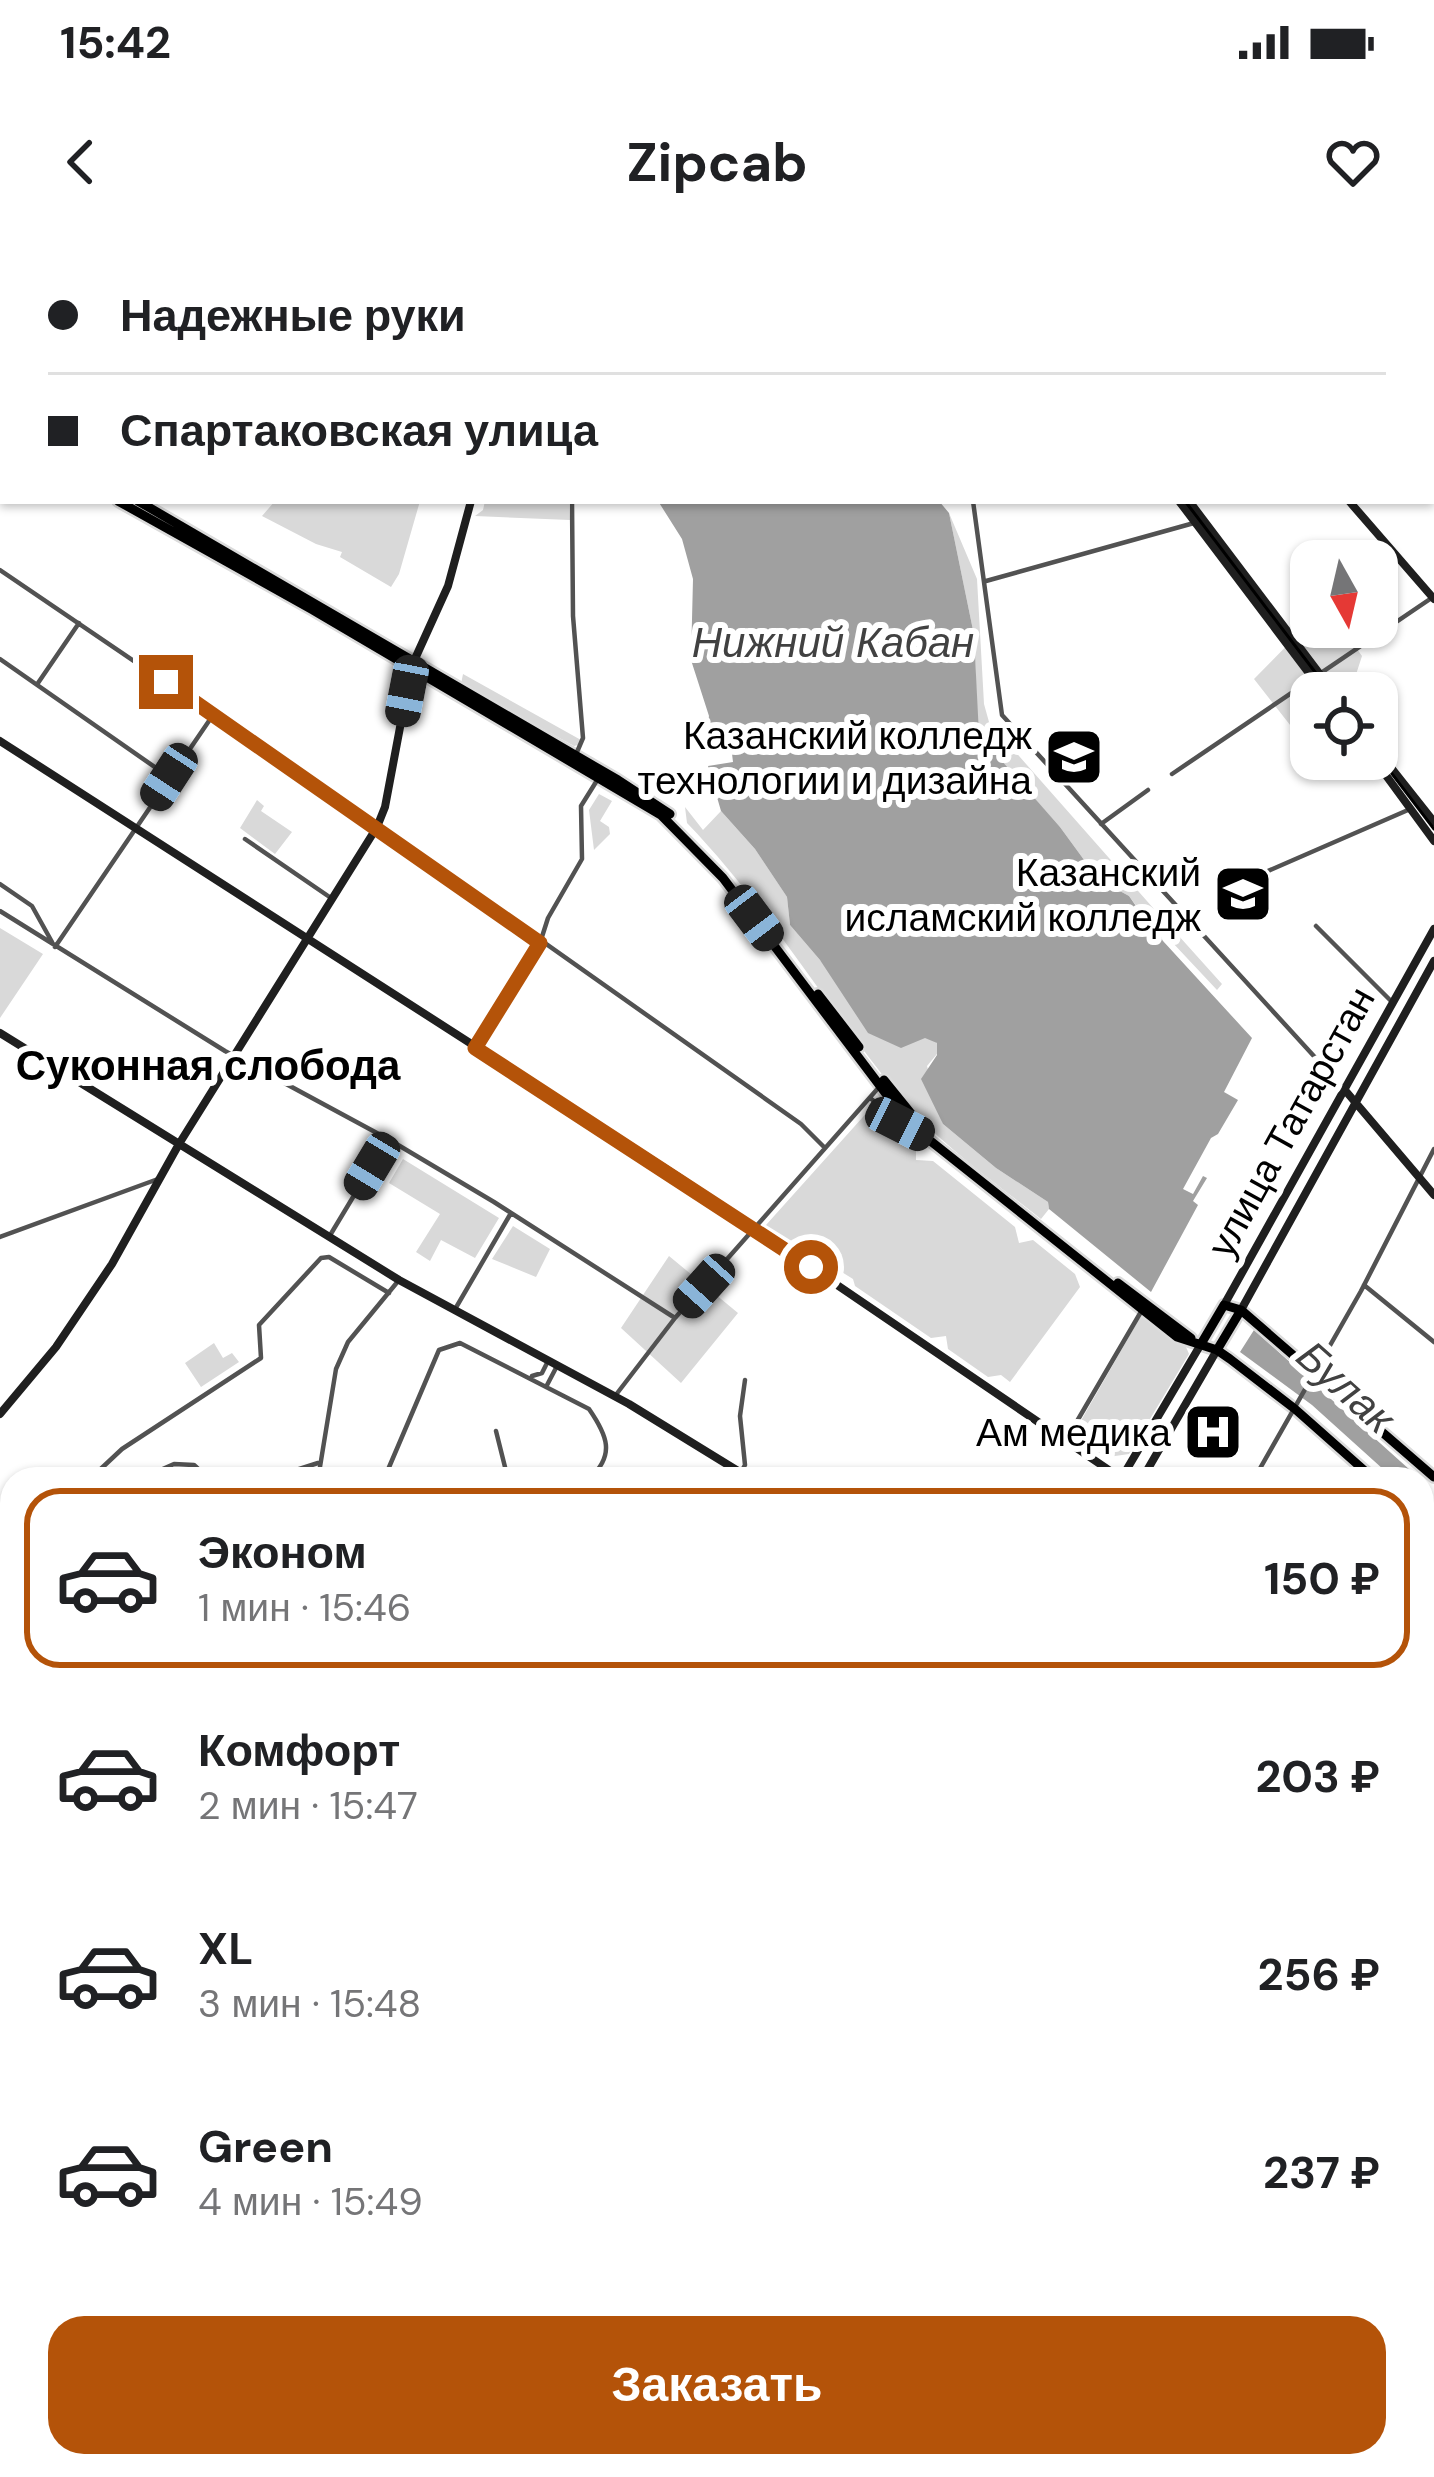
<!DOCTYPE html>
<html lang="ru">
<meta charset="utf-8">
<style>
:root{--surface:#fff;--page:#f6f6f6;--text:#202124;--muted:#757577;--line:#e0e0e0;--accent:#b45309}
body{margin:0;font-family:"DM Sans",sans-serif;background:var(--page);color:var(--text);height:100vh;display:flex;flex-direction:column;font-size:45px;white-space:nowrap}
*{box-sizing:border-box;margin:0}
p{font-size:39px;color:var(--muted)}
.icon{flex:none;width:66px;height:66px;fill:none;stroke:currentColor;stroke-width:2;stroke-linecap:round;stroke-linejoin:round}
.map{position:relative;flex:1;overflow:hidden}
.drawer{position:absolute;left:0px;top:1227px;width:1434px;height:1011px;display:flex;flex-direction:column;background:var(--surface);border-radius:36px 36px 0 0;box-shadow:0 3px 9px #0004}
.drawer>*{flex:none}
.hud{position:absolute;left:0px;top:0px;width:1434px;height:264px;box-shadow:0 3px 9px #0004;display:grid;align-content:center;height:264px;padding:0 48px;background:var(--surface)}
.needle{width:78px;rotate:172deg}
.buttons{position:absolute;left:1290px;top:300px;display:grid;gap:24px}
.buttons a{display:grid;place-items:center;width:108px;height:108px;border-radius:24px;background:var(--surface);box-shadow:0 3px 9px #0004;font-size:60px}
.end{position:absolute;width:54px;height:54px;margin:-27px;border:15px solid #b45309;background:#fff;box-shadow:0 0 0 6px #fff}
.from{border-radius:50%}
.car{position:absolute;width:36px;height:72px;margin:-36px -18px;border-radius:15px;box-shadow:0 0 9px 3px #0007;background:linear-gradient(#222 24%,#8ab4d8 0 40%,#222 0 76%,#8ab4d8 0 86%,#222 0)}
.hud b{display:flex;align-items:center;gap:42px;height:114px;font-size:45px}
.hud b+b{border-top:3px solid var(--line)}
.hud i{width:30px;height:30px;background:var(--text)}
ul{padding:21px 0 0;list-style:none}
li{display:flex;align-items:center;gap:36px;height:180px;margin:0 24px 18px;padding:0 24px;border:6px solid transparent;border-radius:36px}
li div{flex:1}
li b{display:block;font-size:45px}
li em{font-style:normal;font-weight:700}
li.active{border-color:var(--accent)}
li>.icon{width:108px;height:108px;stroke-width:1.5}
.cta{display:flex;gap:24px;margin-top:auto;padding:24px 48px}
.cta a{flex:1;height:138px;border-radius:36px;background:var(--accent);color:#fff;font-size:48px;font-weight:700;line-height:138px;text-align:center}
.status{display:flex;justify-content:space-between;align-items:center;height:84px;padding:0 60px;background:var(--surface);direction:ltr}
.status svg{height:33px;fill:currentColor}
header{display:flex;justify-content:space-between;align-items:center;height:156px;padding:0 48px;background:var(--surface);font-size:54px;font-weight:700}
.map>svg:first-child{display:block}
.green{fill:#d9d9d9}
.water{fill:#a0a0a0}
.lines{fill:none;stroke-linecap:round;stroke-linejoin:round}
.primary-casing{stroke:#dbdbdb;stroke-width:14}
.street{stroke:#525252;stroke-width:4.5}
.secondary{stroke:#1f1f1f;stroke-width:8}
.primary{stroke:#000;stroke-width:9}
.tram{stroke:#000;stroke-width:3}
.route{stroke:#b45309;stroke-width:15}
.labels{text-anchor:middle;dominant-baseline:central;stroke-width:12;stroke-linejoin:round;paint-order:stroke}
.poi-label{font-size:39px;fill:#000;stroke:#fff;text-anchor:end}
.street-label{font-size:39px;fill:#000;stroke:#fff}
.water-label{font-size:42px;font-style:italic;fill:#414141;stroke:#fff}
.neighbourhood-label{font-size:42px;font-weight:bold;fill:#000;stroke:#fff}
</style>
<div class="status"><b>15:42</b><svg viewBox="0 0 49 12"><path d="M0 12V9h3v3zM5 12V6h3v6zM10 12V3h3v9zM15 12V0h3v12zM26 1h20v11H26zM47 4h2v5h-2z"/></svg></div>
<header><svg class="icon" aria-label="back" viewBox="0 0 24 24"><path d="M15 5l-7 7 7 7"/></svg>Zipcab<svg class="icon" aria-label="heart" viewBox="0 0 24 24"><path d="M12 20l-8-8c-3-5 5-10 8-4 3-6 11-1 8 4z"/></svg></header>
<div class="map">
<svg width="1434" height="2237" viewBox="0 0 1434 2237">
<rect width="100%" height="100%" fill="#fff"/>
<path class="green" d="M275,261H420L399,334L391,347L340,317L342,312L316,304L262,276Z
M485,261H569L570,280L475,276L483,270Z
M949,273L977,339L984,464L989,482L1154,669L1163,702L1129,656L1098,639L1060,587L978,495L974,395Z
M1311,381V387H1341L1362,416L1350,453H1311V503L1294,490L1254,439Z
M463,434L581,500L578,505L574,506L461,444Z
M599,554L612,561L600,581L609,587L610,594L594,610L589,570Z
M257,560L264,566L261,571L292,592L275,614L240,588Z
M685,567L703,590L721,571L755,609L787,657L790,685L820,720L937,803V814L927,826L943,884L996,928L1048,962L1049,969L1041,979C991,939 936,902 896,852C825,764 766,665 687,583Z
M0,688L43,714L0,778Z
M1178,695L1222,744L1217,750L1171,701Z
M871,868L916,906V920L933,921L1015,987L1019,1003L1033,1000L1075,1034L1080,1047L1010,1142L1001,1135L988,1137L948,1109L946,1096L931,1098L855,1046L853,1039L766,985Z
M403,919L499,978L475,1018L441,1000L430,1021L416,1012L440,974L389,943Z
M513,986L550,1009L536,1037L492,1019Z
M669,1016L738,1073L681,1143L621,1088Z
M1142,1074L1186,1107L1189,1114L1129,1214L1108,1217L1071,1198Z
M214,1103L223,1118L232,1113L239,1122L201,1147L185,1123Z
M0,1830H5L12,1838L9,1966L0,1965Z
M1422,2036L1434,2038V2123L1422,2122Z"/>
<path class="water" d="M619,0H831L834,3H620Z
M658,261H939L949,273L974,395L979,495L1060,587L1098,639L1129,656L1152,689L1252,798L1224,852L1238,860L1218,894L1211,898L1183,949L1193,954L1203,936L1207,938L1193,961L1198,965L1151,1052L1049,969L1048,962L996,928L943,884L921,839L937,815V803L925,798L901,808L868,793L820,720L790,685L787,657L755,609L721,571L708,526L733,522L730,497L704,499L709,476L691,420L693,339L682,299Z
M1254,1090L1420,1239H1394L1312,1165L1240,1112Z"/>
<g class="lines">
<g class="primary-casing">
<path id="primary" d="M0,183L3,184
M0,195L3,197
M118,261L313,370L661,575L723,638L896,867L923,895L1177,1097L1217,1110L1230,1119L1295,1169L1374,1239
M138,261L618,540L670,574
M818,754L859,807
M884,840L922,887
M1118,1043L1191,1098
M1201,1104L1224,1065L1241,1070L1434,1237
M1217,1110L1241,1070
M1422,1282L1434,1293"/>
</g>
<path class="street" d="M488,0L490,3
M867,0L869,3
M1404,3L1409,0
M572,261L573,376L583,498L577,512
M973,261L1002,475L1344,849
M0,330L450,636L801,884L824,907
M986,341L1194,283
M0,419L169,537
M38,443L79,383
M1172,534L1433,357
M1101,584L1148,550
M245,599L331,658
M1261,634L1408,570
M0,644L32,666L52,702
M0,671L225,811L388,899L494,962L675,1078
M1316,686L1392,762
M55,707L213,475
M475,808L540,703L548,678L582,619L581,566L596,542
M870,858L913,891
M0,997L158,939
M329,997L388,899
M1364,1045L1434,1102
M454,1071L511,973
M532,1136L542,1133L548,1121
M546,1147L557,1126
M615,1156L675,1078L880,846
M496,1191L508,1239
M1066,1200L1142,1070
M741,1232L745,1225L740,1176L745,1140
M90,1239L122,1209L261,1118L259,1085L321,1018L329,1017L389,1053
M140,1239L174,1224L194,1225L209,1239
M268,1239L318,1223
M318,1239L336,1129L348,1102L399,1040
M384,1239L439,1110L460,1103L589,1169C607,1195 616,1215 589,1239
M1254,1239L1361,1051L1434,909
M0,1322L12,1311
M0,1367L12,1355
M0,1417L12,1431
M1422,1432L1434,1440
M0,1488L12,1486
M0,1615L12,1607
M1422,1846L1434,1823
M1422,2027L1434,2029
M439,2226V2237
M583,2237V2226
M1067,2237L1068,2226
M1337,2237L1338,2226"/>
<path class="secondary" d="M452,0V3
M987,0L989,3
M998,0L1000,3
M1124,0L1127,3
M15,3L17,0
M31,3L33,0
M0,27L3,23
M0,54L3,49
M1179,261L1324,453
M1189,261L1334,453
M1349,261L1434,359
M414,421L448,346L471,261
M0,501L677,936L1122,1239
M1377,510L1434,582
M1374,519L1434,601
M0,793L399,1040L629,1164L751,1239
M1344,849L1434,955
M1224,1065L1434,689
M1241,1070L1434,721
M0,1174L56,1107L112,1024L179,904L377,587L385,567L411,429
M1121,1239L1201,1104
M1142,1239L1217,1110
M1422,1520L1434,1499
M1422,1703L1434,1710
M0,1827L12,1831
M1422,1898L1434,1904
M1422,2131L1434,2133
M0,2178L12,2162
M0,2213L12,2216
M0,2224L31,2231L123,2237
M57,2226L327,2237
M1190,2226V2237
M768,2237L769,2226
M988,2237V2226"/>
<use href="#primary" class="primary"/>
<path class="tram" d="M990,0L992,3
M1185,261L1331,453
M1377,514L1434,589"/>
</g>
<g class="lines">
<path class="route" d="M166,442L540,703L475,808L811,1027"/>
</g>
<defs>
<g id="university-square" transform="scale(3)"><rect x="-9" y="-9" width="18" height="18" rx="4" fill="#000" stroke="#fff"/><path d="M0-5L7-2L0 1L-7-2ZM-4 1L0 2.5L4 1V4Q0 6-4 4Z" fill="#fff"/></g>
<g id="hospital-square" transform="scale(3)"><rect x="-9" y="-9" width="18" height="18" rx="4" fill="#000" stroke="#fff"/><path d="M-5-5h3v3.5h4V-5h3V5h-3V1.5h-4V5h-3Z" fill="#fff"/></g>
</defs>
<g fill-rule="evenodd">
<use href="#university-square" x="1074" y="517"/>
<use href="#university-square" x="1243" y="654"/>
<use href="#hospital-square" x="1213" y="1192"/>
</g>
<g class="labels">
<g class="poi-label">
<text x="1032" y="495">Казанский колледж<tspan x="1032" dy="45">технологии и дизайна</tspan></text>
<text x="1201" y="632">Казанский<tspan x="1201" dy="45">исламский колледж</tspan></text>
<text x="1171" y="1192">Ам медика</text>
</g>
<g class="street-label">
<text transform="translate(1291 882) rotate(-61)">улица Татарстан</text>
</g>
<g class="water-label">
<text x="833" y="402">Нижний Кабан</text>
<text transform="translate(1346 1147) rotate(42)">Булак</text>
</g>
<g class="neighbourhood-label">
<text x="208" y="825">Суконная слобода</text>
</g>
</g>
</svg>
<div class="buttons">
<a><svg class="needle" viewBox="-14 -14 28 28"><path d="M0-13l5 13h-10z" fill="#e53935"/><path d="M0 13l5-13h-10z" fill="#757577"/></svg></a>
<a><svg class="icon" aria-label="locate" viewBox="0 0 24 24"><circle cx="12" cy="12" r="6"/><path d="M12 2v4M12 18v4M2 12h4M18 12h4"/></svg></a>
</div>
<i class="end from" style="left:811px;top:1027px"></i>
<i class="end" style="left:166px;top:442px"></i>
<i class="car" style="left:407px;top:451px;rotate:191deg"></i>
<i class="car" style="left:169px;top:537px;rotate:213deg"></i>
<i class="car" style="left:754px;top:678px;rotate:143deg"></i>
<i class="car" style="left:900px;top:884px;rotate:117deg"></i>
<i class="car" style="left:372px;top:926px;rotate:211deg"></i>
<i class="car" style="left:704px;top:1046px;rotate:222deg"></i>
<div class="hud">
<b><i class="from"></i>Надежные руки</b>
<b><i></i>Спартаковская улица</b>
</div>
<section class="drawer">
<ul>
<li class="active"><svg class="icon" aria-label="car" viewBox="0 0 24 24"><path d="M5 17H2v-5l4-1 3-4h7l3 4 3 1v5h-3M9 17h6M6 11h13"/><circle cx="7" cy="17" r="2"/><circle cx="17" cy="17" r="2"/></svg><div><b>Эконом</b><p>1 мин · 15:46</p></div><em>150 ₽</em></li>
<li><svg class="icon" aria-label="car" viewBox="0 0 24 24"><path d="M5 17H2v-5l4-1 3-4h7l3 4 3 1v5h-3M9 17h6M6 11h13"/><circle cx="7" cy="17" r="2"/><circle cx="17" cy="17" r="2"/></svg><div><b>Комфорт</b><p>2 мин · 15:47</p></div><em>203 ₽</em></li>
<li><svg class="icon" aria-label="car" viewBox="0 0 24 24"><path d="M5 17H2v-5l4-1 3-4h7l3 4 3 1v5h-3M9 17h6M6 11h13"/><circle cx="7" cy="17" r="2"/><circle cx="17" cy="17" r="2"/></svg><div><b>XL</b><p>3 мин · 15:48</p></div><em>256 ₽</em></li>
<li><svg class="icon" aria-label="car" viewBox="0 0 24 24"><path d="M5 17H2v-5l4-1 3-4h7l3 4 3 1v5h-3M9 17h6M6 11h13"/><circle cx="7" cy="17" r="2"/><circle cx="17" cy="17" r="2"/></svg><div><b>Green</b><p>4 мин · 15:49</p></div><em>237 ₽</em></li>
</ul>
<div class="cta"><a>Заказать</a></div>
</section>
</div>
